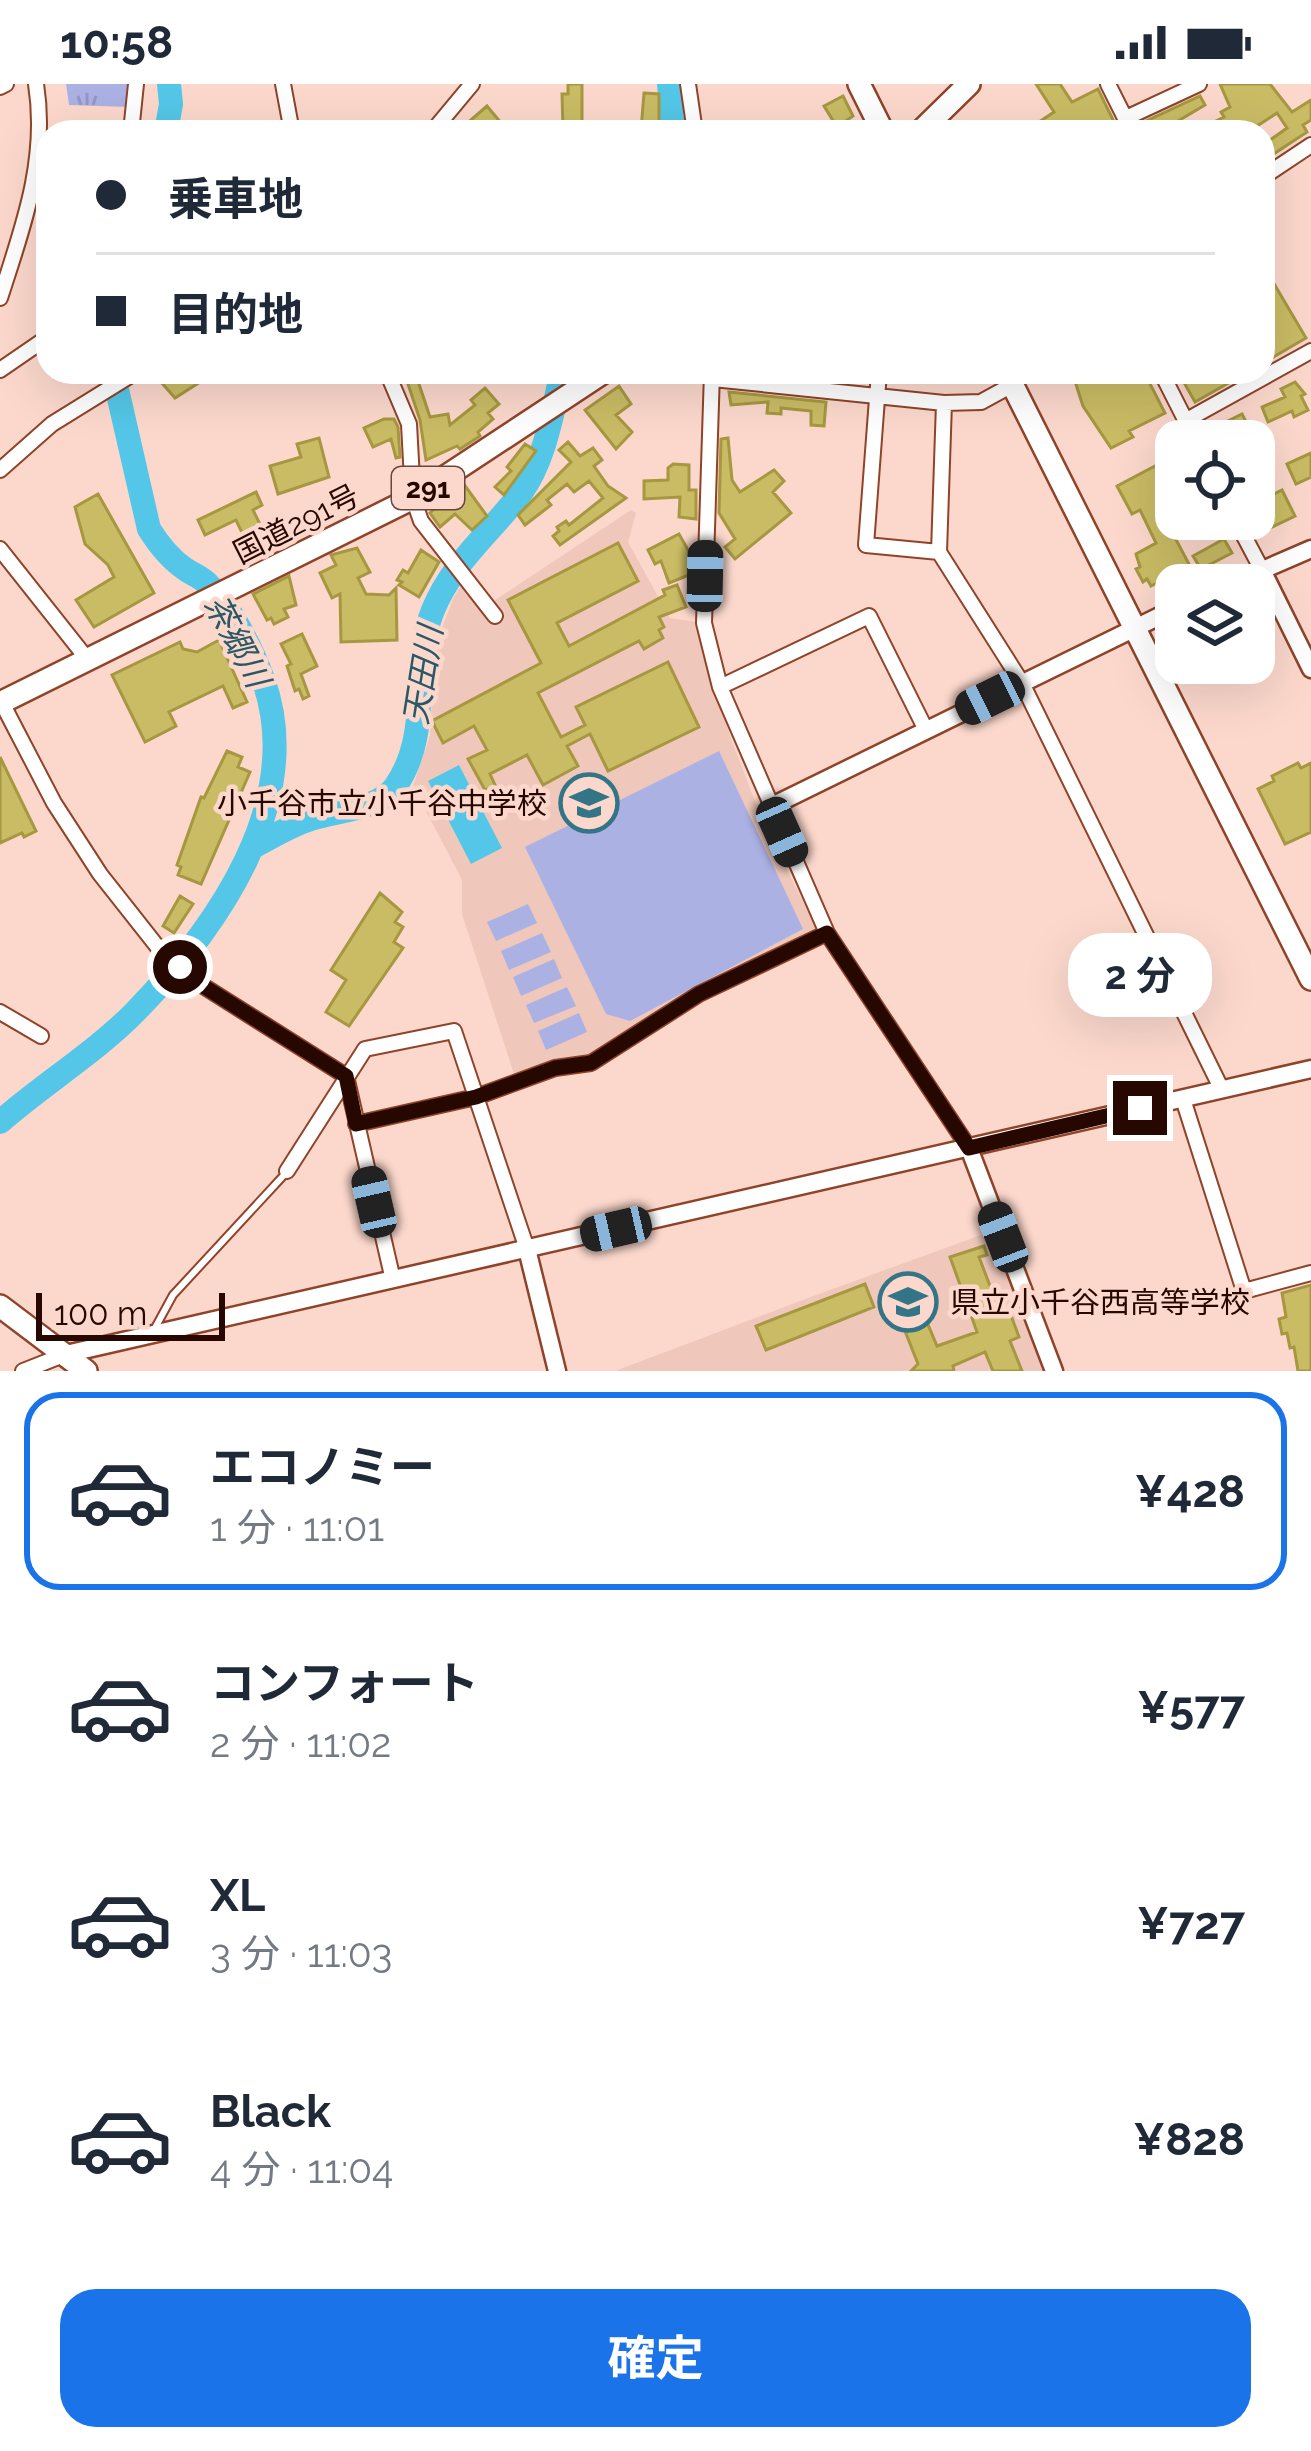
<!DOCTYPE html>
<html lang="ja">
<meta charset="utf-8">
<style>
:root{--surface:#fff;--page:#f6f6f7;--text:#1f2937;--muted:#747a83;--line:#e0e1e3;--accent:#1a73e8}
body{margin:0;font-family:Raleway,"Noto Sans JP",sans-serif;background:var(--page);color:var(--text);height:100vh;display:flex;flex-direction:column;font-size:45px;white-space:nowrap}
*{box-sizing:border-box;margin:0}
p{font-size:39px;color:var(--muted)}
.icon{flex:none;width:66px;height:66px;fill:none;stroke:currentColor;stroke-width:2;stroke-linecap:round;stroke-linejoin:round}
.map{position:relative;height:1287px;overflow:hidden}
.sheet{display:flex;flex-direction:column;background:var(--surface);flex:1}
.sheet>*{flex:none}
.hud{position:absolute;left:36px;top:36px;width:1239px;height:264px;border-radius:36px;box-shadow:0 12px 48px #0002;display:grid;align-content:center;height:264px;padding:0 60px;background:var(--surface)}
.buttons{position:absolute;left:1155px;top:336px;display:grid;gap:24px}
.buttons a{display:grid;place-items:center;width:120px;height:120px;border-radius:24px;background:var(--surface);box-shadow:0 12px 48px #0002;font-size:60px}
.scale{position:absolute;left:36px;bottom:30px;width:189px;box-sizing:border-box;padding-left:12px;border:6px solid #260801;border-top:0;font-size:33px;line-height:42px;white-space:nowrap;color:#260801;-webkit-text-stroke:9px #fcd8cc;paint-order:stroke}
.end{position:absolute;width:54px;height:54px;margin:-27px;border:15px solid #260801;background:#fff;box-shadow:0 0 0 6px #fff}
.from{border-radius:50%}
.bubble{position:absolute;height:84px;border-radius:36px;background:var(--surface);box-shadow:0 12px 48px #0002;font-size:39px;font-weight:700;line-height:84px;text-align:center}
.car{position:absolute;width:36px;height:72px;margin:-36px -18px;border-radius:15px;box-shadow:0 0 9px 3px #0007;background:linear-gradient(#222 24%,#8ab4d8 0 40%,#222 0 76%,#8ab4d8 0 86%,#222 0)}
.hud b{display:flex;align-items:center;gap:42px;height:114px;font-size:45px}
.hud b+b{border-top:3px solid var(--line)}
.hud i{width:30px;height:30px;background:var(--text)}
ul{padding:21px 0 0;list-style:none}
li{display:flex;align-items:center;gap:36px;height:198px;margin:0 24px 18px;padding:0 36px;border:6px solid transparent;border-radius:36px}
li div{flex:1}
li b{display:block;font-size:45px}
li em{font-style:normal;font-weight:700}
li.selected{border-color:var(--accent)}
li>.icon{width:108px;height:108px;stroke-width:1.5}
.action{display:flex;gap:24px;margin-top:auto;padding:24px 60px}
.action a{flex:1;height:138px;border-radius:36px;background:var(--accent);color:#fff;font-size:48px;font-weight:700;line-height:138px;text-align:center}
.status{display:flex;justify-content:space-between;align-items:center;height:84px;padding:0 60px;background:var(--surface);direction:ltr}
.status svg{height:33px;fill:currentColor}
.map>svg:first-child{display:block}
.built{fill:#efc8bb}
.grass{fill:#acb1e4}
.park{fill:url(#park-tufts)}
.water{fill:#54c7e8}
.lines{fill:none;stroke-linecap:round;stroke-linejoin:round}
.river{stroke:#54c7e8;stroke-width:24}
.building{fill:#cabc65;stroke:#a69740;stroke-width:3}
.service-casing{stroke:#8f4429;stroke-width:10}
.minor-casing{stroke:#8f4429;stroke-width:18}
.tertiary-casing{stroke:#8f4429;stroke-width:21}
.primary-casing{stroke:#8f4429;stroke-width:26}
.trunk-casing{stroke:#8f4429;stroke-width:26}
.service{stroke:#fff;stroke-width:6}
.minor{stroke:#fff;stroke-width:14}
.tertiary{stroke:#fff;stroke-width:16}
.primary{stroke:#fff;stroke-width:21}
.trunk{stroke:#fff;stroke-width:21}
.route{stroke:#260801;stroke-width:15}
.labels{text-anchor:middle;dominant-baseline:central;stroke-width:9;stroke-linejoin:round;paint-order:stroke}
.shield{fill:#fcd8cc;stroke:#66463e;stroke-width:3}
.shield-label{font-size:27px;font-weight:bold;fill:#260801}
.street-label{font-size:30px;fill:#260801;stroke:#fcd8cc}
.poi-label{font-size:30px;fill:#260801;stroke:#fcd8cc;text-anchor:end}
.water-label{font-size:33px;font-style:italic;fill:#295967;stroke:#fcd8cc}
</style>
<div class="status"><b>10:58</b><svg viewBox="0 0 49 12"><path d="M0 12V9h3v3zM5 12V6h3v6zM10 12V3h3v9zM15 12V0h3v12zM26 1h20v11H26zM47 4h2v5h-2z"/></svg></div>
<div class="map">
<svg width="1311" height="1287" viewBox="0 0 1311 1287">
<defs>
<pattern id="park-tufts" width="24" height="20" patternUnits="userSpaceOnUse" patternTransform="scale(3)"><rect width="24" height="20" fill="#acb1e4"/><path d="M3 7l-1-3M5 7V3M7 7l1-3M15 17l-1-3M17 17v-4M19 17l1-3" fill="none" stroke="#9497c2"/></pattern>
</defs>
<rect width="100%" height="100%" fill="#fcd8cc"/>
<path class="built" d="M631,426L636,429L628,458L670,534L697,538L731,655L765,743L817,845L592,974L542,981L515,993L462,830V796L413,702L430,652L435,562L454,513L469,489L492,518Z
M992,1147L1044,1287H615L816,1211Z"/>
<path class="grass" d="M719,667L803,845L630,937L606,930L525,763Z
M528,820L537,839L496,857L487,838Z
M542,849L551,868L509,886L501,867Z
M554,875L562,894L521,912L513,893Z
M567,903L576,922L534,939L526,921Z
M579,929L587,948L546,966L538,947Z"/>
<path class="park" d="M66,0H132L129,23L69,21Z"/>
<path class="water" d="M459,681L502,764L471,780L428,697Z"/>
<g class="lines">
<path class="river" d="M669,0L673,48
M166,48L171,20L169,0
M253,763C272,753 291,741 311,735C337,726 378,726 395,703C433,649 410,583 433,526C452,479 491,448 521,409C546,374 552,328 562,288
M0,1038C42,1001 97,967 135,928C217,844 307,717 263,595C252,565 231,523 208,500C201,493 192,490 185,485C169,474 159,461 149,445L113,288"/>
</g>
<path class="building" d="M568,0H582V45L563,46L562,10H568Z
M1036,0H1060L1072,18L1098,5L1119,48H1024L1054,28Z
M1220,0H1270L1292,28L1311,16V36L1303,41L1307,48L1263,77V61L1287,44L1277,29L1248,48H1194L1224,33L1221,28L1230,23Z
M644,9L659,10V48L641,46Z
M843,12L853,32L837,43L824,22Z
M1200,12L1205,21L1168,43L1170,48H1145L1140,40Z
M487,22L502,40L493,48H469L464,42Z
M1263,181L1306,254L1263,279Z
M183,288H193L200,298L175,314L161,298Z
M404,288H415L430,333L448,330L450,341L475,321L471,316L485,304L499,320L488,329L493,335L478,348L480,352L460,365L457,362L426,376L420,336Z
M1072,288H1144L1165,329L1129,347L1133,353L1111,364L1083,322Z
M1178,288H1248L1195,318Z
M1295,298L1305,310L1301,312L1308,326L1294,333L1292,327L1268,338L1262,323L1285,313L1281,305Z
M619,302L631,320L616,331L632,348L616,365L585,326Z
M729,308L826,318L824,342L811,341V327L781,324V330L767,329L768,318L731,321Z
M1242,330L1253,351L1243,357H1218L1212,345Z
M384,335H394L398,343L400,373L396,374L391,355L373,363L364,344Z
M319,354L329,393L278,410L270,382L301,373L297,360Z
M728,354L732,396L740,408L774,386L784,397L773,408L791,429L735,475L725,463L735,455L719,429L721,355Z
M568,358L580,372L593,364L602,376L594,382L608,402L626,414L560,461L553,452L559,447L557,443L566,437L569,441L603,414L589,397L574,408L567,400L547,416L551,421L525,441L518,431L571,378L559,366Z
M525,360L536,367L504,411L495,403L511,387L507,383Z
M1311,369V393L1296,400L1287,380Z
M673,380L689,381V406H696V435L679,433L680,413L644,415V397L668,396V384Z
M1155,382L1172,414L1176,412V435H1198L1172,448L1190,482L1151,502L1147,495L1143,498L1136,485L1140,483L1136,470L1156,459L1140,426L1132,430L1117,402Z
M463,399L487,432L472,446L455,430L440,443L430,429Z
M1282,406L1295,432L1264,447L1259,438L1268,434L1260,417Z
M256,408L262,421L253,426L273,467L255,476L236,436L205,451L198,436Z
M98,410L154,509L94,543L76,516L114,493L108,481L85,460L75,423Z
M679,450L692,473L694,489L669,499L661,477L655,480L648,466Z
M1224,455L1232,469L1201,485L1193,472Z
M618,459L638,497L557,539L569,562L665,511L663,506L677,501L686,523L659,533L664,543L659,546L663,554L644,565L639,557L538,609L561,653L585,641L576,623L668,578L699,643L608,687L590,650L567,662L578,682L543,701L527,671L490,690L495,701L485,706L468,675L487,666L474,642L443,659L432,637L541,579L508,516Z
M357,464L370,488L358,494L366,510L389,511L396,504L397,556L341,558L340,510L332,514L320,489L336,481L331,471Z
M421,466L439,478L419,513L399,501L402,498L397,496L403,486L408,489Z
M289,492L296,521L284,525L288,533L274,540L271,534L267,536L253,510Z
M302,550L317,582L301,590L309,612L303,615L299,605L295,607L287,582L291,580L281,560Z
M219,556L247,618L233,624L223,602L169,628L176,642L145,658L112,591L180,558L183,565L197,568Z
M227,667L242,673L238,683L250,688L201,800L178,791L181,783L177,781L201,713L204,714Z
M0,673L36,747L24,753L22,749L0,759Z
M1298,679L1301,684L1311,679V748L1285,760L1258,705L1274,697L1272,692Z
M380,809L402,828L395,838L403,843L394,858L403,864L349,942L326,928L346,896L331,886Z
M180,812L193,820L174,849L163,842Z
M984,1162L987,1171L979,1173L1000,1228L1009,1226L1019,1253L1010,1257L1022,1287H993L985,1268L953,1282L954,1287H911L918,1280L890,1209L912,1202L937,1262L977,1248L950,1173Z
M865,1200L874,1223L766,1266L756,1242Z
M1311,1201V1287H1298L1294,1263L1290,1264L1287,1249L1282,1250L1279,1235L1286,1233L1282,1209Z"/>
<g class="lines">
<g class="service-casing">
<path id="service" d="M155,1244L173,1211L285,1090"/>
</g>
<g class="minor-casing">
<path id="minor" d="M283,0L292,48
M688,0L695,48
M1108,0L1132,48
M0,3L6,0
M1126,34L1199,0
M131,48L136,0
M432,48L472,0
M1263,93L1311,61
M0,214C23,143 48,75 36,0
M0,286L48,253
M387,288L409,340L413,414L421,437L495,532
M712,288L704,539L720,603L827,849L969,1064
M879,288L866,461L939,468
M1161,288L1196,357
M713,295L944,319L981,318L1012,301
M944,319L939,468L1022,599L1222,1006
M1185,337L1311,267
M0,386L52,340L136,288
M1235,435L1262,486
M0,465L88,576
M720,603L869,532L926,646
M2,619L54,719L100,790L160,866L200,900L346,992L393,1196
M0,928L41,952
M1183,1015L1244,1207L1311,1189
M356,1040L476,1013L555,984L591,979L699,910L827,849
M287,1087L365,965L454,947L527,1165
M23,1287L66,1270"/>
</g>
<g class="tertiary-casing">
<path id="tertiary" d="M1262,486L1311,585
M1228,501L1311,465
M770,723L1176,524
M969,1064L1054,1287
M527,1165L557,1287
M66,1270L1311,985"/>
</g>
<g class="primary-casing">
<path id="primary" d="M0,1222L86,1287"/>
</g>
<g class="trunk-casing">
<path id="trunk" d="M859,0L883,48
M920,48L969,0
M1006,288L1311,895
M0,619L413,414L604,288"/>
</g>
<use href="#service" class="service"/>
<use href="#minor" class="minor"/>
<use href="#tertiary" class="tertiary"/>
<use href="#primary" class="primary"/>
<use href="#trunk" class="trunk"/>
</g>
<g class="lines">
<path class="route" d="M180,883L200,900L346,992L356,1040L476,1013L555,984L591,979L699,910L827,849L969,1064L1140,1024"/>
</g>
<defs>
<g id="school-ring" transform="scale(3)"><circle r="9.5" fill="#fcd8cc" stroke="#337487" stroke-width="1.5"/><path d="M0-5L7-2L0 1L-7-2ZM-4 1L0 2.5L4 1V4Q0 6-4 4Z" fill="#337487"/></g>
</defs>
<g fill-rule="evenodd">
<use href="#school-ring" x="589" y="719"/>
<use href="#school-ring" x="908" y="1218"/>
</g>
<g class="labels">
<rect class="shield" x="392" y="383" width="72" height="42" rx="9"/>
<g class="shield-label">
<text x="428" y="404">291</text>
</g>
<g class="street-label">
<text transform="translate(296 440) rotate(-27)">国道291号</text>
</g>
<g class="poi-label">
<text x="547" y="719">小千谷市立小千谷中学校</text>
<text x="950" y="1218" text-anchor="start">県立小千谷西高等学校</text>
</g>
<g class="water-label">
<text transform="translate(237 557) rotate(62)">茶郷川</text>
<text transform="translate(423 591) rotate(-81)">天田川</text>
</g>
</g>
</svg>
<div class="buttons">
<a><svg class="icon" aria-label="locate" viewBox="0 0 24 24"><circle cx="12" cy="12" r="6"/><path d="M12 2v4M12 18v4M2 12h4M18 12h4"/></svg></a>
<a><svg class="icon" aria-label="layers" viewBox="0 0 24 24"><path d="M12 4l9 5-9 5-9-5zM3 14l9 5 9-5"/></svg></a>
</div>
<div class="scale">100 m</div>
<i class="end from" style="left:180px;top:883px"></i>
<i class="end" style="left:1140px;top:1024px"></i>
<div class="bubble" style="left:1068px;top:849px;width:144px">2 分</div>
<i class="car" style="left:705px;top:492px;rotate:1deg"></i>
<i class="car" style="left:990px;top:614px;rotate:244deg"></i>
<i class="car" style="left:782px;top:748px;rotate:156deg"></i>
<i class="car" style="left:374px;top:1118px;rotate:347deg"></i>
<i class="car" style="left:616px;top:1145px;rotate:257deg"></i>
<i class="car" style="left:1003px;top:1153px;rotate:339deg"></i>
<div class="hud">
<b><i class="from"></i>乗車地</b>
<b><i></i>目的地</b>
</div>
</div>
<section class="sheet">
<ul>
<li class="selected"><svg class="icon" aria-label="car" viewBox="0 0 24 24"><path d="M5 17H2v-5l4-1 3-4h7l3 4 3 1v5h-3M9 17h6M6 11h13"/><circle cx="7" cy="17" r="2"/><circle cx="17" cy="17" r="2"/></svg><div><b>エコノミー</b><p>1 分 · 11:01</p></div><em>¥428</em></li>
<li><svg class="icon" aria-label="car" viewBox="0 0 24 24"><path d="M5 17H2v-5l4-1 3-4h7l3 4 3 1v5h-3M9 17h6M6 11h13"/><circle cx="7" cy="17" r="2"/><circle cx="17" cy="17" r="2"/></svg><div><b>コンフォート</b><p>2 分 · 11:02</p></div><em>¥577</em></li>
<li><svg class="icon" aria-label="car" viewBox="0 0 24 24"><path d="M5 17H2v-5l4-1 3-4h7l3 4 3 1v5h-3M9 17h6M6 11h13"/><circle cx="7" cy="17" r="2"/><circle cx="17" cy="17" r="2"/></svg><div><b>XL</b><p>3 分 · 11:03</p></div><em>¥727</em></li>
<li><svg class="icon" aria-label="car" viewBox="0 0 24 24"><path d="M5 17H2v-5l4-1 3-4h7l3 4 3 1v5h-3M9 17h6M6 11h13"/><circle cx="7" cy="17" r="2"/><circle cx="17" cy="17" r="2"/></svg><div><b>Black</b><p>4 分 · 11:04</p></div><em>¥828</em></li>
</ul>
<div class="action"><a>確定</a></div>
</section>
